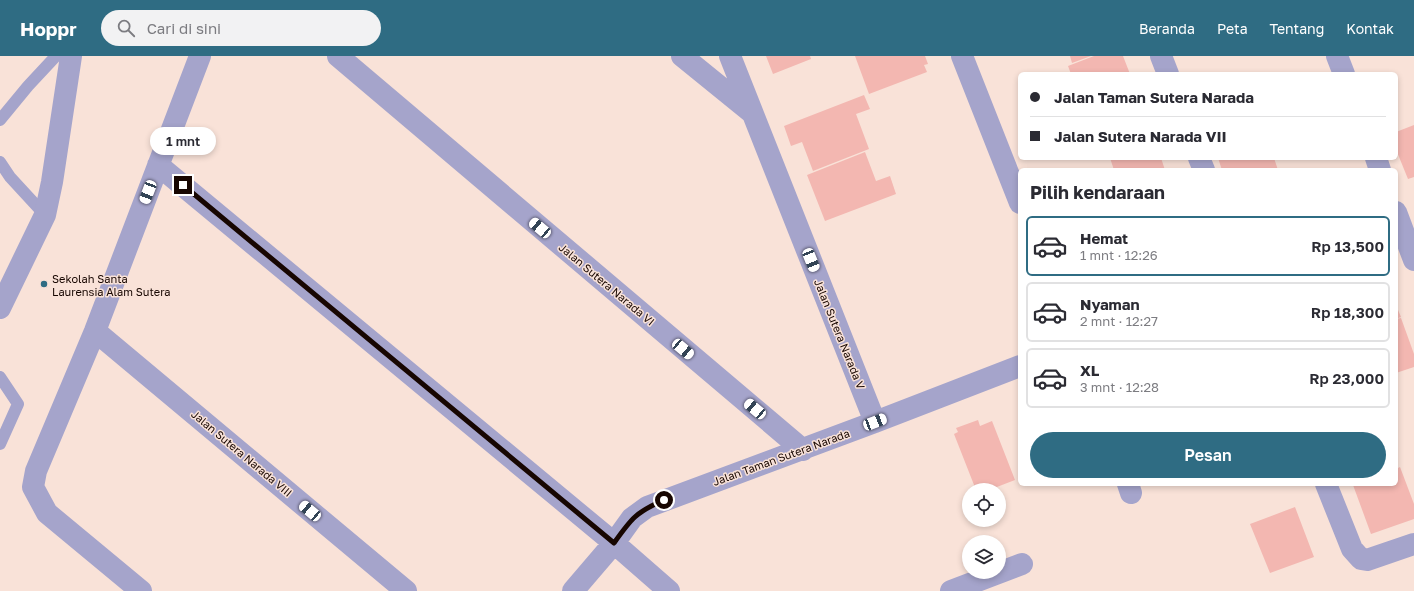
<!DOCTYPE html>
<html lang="id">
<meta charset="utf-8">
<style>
:root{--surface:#fff;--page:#f2f2f3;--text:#2b2b33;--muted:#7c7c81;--line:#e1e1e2;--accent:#2f6c83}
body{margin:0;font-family:"Golos Text",sans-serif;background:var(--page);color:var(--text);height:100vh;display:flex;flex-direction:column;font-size:15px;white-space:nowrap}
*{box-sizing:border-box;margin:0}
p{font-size:13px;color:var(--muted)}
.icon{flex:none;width:22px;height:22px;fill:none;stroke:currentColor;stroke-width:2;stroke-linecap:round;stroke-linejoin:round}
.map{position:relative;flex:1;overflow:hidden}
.sheet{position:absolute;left:1018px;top:112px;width:380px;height:318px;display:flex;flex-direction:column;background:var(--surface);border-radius:6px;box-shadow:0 2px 6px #0003}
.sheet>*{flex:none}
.banner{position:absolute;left:1018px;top:16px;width:380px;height:88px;border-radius:6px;box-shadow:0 2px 6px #0003;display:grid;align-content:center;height:88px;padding:0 12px;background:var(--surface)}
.buttons{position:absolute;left:962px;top:427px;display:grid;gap:8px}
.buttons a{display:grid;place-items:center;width:44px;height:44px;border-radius:50%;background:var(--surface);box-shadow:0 2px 6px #0003;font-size:20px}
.end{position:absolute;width:18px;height:18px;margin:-9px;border:5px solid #170601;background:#fff;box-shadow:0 0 0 2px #fff}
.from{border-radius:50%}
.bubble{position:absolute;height:28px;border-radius:14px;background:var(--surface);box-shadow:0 2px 6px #0003;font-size:13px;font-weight:600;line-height:28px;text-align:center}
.car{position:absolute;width:12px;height:24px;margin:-12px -6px;border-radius:5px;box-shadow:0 0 3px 1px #0007;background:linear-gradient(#fff 24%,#345 0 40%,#fff 0 76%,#345 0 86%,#fff 0)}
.banner b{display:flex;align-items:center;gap:14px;height:38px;font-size:15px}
.banner b+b{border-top:1px solid var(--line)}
.banner i{width:10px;height:10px;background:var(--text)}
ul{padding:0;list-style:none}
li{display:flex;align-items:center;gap:12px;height:60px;margin:0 8px 6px;padding:0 4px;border:2px solid var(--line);border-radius:6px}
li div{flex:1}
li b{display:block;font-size:15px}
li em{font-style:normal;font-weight:600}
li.current{border-color:var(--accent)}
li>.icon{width:36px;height:36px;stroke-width:1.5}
h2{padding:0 12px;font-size:18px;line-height:48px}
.cta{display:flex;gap:8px;margin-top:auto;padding:8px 12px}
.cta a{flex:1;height:46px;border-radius:24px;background:var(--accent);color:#fff;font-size:16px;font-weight:600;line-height:46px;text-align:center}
header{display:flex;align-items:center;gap:24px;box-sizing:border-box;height:56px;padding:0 20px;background:var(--accent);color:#fff}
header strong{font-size:19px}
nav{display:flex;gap:22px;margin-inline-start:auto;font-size:14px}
.search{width:280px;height:36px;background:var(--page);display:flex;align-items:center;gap:10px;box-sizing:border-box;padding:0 14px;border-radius:22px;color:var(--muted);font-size:15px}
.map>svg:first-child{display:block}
.building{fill:#f3b7b1}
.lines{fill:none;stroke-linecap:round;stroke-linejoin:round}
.service{stroke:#a5a4cb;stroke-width:12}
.minor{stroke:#a5a4cb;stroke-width:22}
.route{stroke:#170601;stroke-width:5}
.poi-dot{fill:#2f6c83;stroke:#f9e2d8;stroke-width:1.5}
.labels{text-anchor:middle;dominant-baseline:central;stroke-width:3;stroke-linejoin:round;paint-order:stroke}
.poi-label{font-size:11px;fill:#170601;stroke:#f9e2d8;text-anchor:start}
.street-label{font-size:11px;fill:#170601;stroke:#f9e2d8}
</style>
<header>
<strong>Hoppr</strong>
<div class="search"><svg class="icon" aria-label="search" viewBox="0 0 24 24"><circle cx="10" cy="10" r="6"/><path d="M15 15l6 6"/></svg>Cari di sini</div>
<nav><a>Beranda</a><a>Peta</a><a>Tentang</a><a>Kontak</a></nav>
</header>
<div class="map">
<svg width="1414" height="535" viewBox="0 0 1414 535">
<rect width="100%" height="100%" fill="#f9e2d8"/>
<path class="building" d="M766,0H810L811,3L773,18Z
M855,0H925L928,8L924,9L927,16L869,38Z
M1070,0H1091L1072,7Z
M1094,0H1123L1130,18H1071L1068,10Z
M864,39L870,53L856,58L869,93L813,115L802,86L791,90L784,70Z
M1414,69V121L1408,123L1397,96H1396V76Z
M865,96L876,125L890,120L896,138L825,165L807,119Z
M1110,102H1161L1165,114H1114Z
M1218,102H1274L1278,114H1222Z
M1396,249L1401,261L1396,263Z
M1401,262L1414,298V311L1396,317V263Z
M978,364L980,370L992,365L1015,424L989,434H976L954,378L958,376L956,372Z
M1400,411L1414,448V463L1371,478L1353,429L1396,428V413Z
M1295,451L1314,501L1270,517L1250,468Z"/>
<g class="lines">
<path class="service" d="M0,64L28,30L56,0
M0,106L10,121L45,159
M0,321L18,348L0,388"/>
<path class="minor" d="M338,0L803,394
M682,0L751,56
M730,0L875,366
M962,0L1020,147
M1161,0L1168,18
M1337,0L1344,18
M1199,102L1204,114
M1376,102L1380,114
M158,109L614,487L669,535
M1396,156L1414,204
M0,252L45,159L52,126L71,0
M95,275L406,535
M1128,428L1131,437
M1326,428L1352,493L1361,503L1367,504L1414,488
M141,535L47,457L33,431L36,415L95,275L200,0
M573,535L614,487L632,462L647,451L875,366L1020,310
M951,535L1022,508"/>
</g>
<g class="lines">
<path class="route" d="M183,129L614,487C631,463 636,456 664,444"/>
</g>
<circle class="poi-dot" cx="44" cy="228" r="4"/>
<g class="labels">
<g class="poi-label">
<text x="52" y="222">Sekolah Santa<tspan x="52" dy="13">Laurensia Alam Sutera</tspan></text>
</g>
<g class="street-label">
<text transform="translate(607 228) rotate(40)">Jalan Sutera Narada VI</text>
<text transform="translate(840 278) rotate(68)">Jalan Sutera Narada V</text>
<text transform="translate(242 397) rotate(40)">Jalan Sutera Narada VIII</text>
<text transform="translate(781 401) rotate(-20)">Jalan Taman Sutera Narada</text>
</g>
</g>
</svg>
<div class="buttons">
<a><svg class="icon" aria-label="locate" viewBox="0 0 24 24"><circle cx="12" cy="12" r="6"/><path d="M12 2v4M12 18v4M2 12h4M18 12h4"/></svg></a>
<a><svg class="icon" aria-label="layers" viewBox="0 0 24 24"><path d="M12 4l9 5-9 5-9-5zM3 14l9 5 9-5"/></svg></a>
</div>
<i class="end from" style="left:664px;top:444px"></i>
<i class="end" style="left:183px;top:129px"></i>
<div class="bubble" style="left:150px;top:71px;width:66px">1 mnt</div>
<i class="car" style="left:148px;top:136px;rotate:201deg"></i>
<i class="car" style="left:540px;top:172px;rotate:310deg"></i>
<i class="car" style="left:811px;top:204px;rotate:158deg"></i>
<i class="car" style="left:683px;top:293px;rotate:130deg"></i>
<i class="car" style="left:755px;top:353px;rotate:310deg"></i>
<i class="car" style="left:875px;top:366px;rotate:69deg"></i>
<i class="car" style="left:310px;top:455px;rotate:310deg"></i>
<div class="banner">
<b><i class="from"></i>Jalan Taman Sutera Narada</b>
<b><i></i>Jalan Sutera Narada VII</b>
</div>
<section class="sheet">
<h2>Pilih kendaraan</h2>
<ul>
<li class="current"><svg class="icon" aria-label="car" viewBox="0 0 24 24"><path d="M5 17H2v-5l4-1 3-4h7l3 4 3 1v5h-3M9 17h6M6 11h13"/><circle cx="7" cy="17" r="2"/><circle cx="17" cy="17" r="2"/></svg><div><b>Hemat</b><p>1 mnt · 12:26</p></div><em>Rp 13,500</em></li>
<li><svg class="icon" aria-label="car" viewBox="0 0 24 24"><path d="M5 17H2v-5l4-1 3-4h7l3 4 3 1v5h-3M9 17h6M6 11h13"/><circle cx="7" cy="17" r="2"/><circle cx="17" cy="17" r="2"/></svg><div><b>Nyaman</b><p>2 mnt · 12:27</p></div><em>Rp 18,300</em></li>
<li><svg class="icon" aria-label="car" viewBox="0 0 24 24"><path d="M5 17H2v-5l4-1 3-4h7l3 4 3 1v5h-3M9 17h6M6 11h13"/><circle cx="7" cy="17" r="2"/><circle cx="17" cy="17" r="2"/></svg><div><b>XL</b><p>3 mnt · 12:28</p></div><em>Rp 23,000</em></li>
</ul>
<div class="cta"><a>Pesan</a></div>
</section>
</div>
